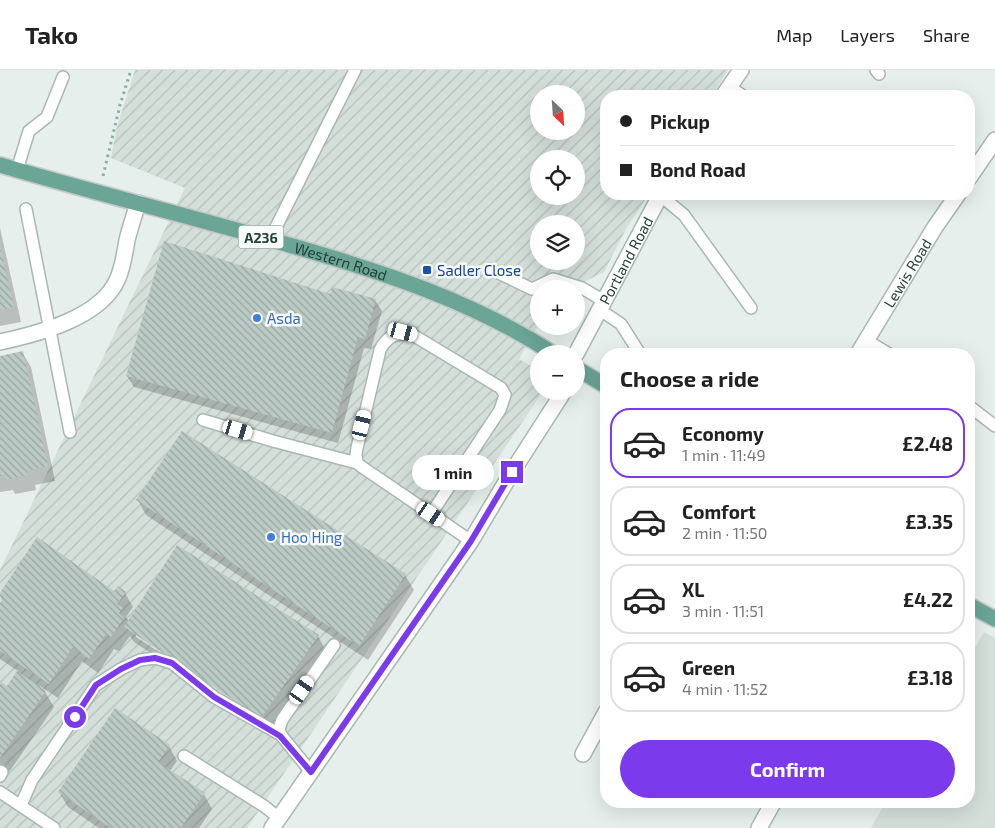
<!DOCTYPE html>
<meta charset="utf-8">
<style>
:root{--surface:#fff;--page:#f2f2f2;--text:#222;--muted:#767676;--line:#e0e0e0;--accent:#7c3aed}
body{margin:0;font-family:"Exo 2",sans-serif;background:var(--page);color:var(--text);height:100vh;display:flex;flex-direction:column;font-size:19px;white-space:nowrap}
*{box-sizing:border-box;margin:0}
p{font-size:16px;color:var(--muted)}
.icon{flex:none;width:28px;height:28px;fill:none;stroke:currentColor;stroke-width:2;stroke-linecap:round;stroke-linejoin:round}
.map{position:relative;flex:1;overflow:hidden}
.drawer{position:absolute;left:600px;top:278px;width:375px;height:460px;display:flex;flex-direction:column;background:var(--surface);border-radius:20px;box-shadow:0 5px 20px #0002}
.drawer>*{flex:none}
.guide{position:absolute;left:600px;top:20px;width:375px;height:110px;border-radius:20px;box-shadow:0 5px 20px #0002;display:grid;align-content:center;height:110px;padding:0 20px;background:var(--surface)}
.needle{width:32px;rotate:155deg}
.buttons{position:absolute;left:530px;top:15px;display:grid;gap:10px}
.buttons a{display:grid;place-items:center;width:55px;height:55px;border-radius:50%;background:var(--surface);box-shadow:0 5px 20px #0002;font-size:25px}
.end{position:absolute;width:22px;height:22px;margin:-11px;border:6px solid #7c3aed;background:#fff;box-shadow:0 0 0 2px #fff}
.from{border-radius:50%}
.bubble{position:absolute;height:35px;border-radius:18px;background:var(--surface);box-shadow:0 5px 20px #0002;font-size:16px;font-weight:700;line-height:35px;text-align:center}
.car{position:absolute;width:15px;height:30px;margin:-15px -8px;border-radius:6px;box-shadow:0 0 4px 1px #0007;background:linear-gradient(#fff 24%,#345 0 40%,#fff 0 76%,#345 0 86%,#fff 0)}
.guide b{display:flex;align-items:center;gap:18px;height:48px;font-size:19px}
.guide b+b{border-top:1px solid var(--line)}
.guide i{width:12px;height:12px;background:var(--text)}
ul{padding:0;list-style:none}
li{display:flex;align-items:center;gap:15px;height:70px;margin:0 10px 8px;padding:0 10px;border:2px solid var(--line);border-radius:20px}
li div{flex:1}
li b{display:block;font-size:19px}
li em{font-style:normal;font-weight:700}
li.on{border-color:var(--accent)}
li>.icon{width:45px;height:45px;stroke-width:1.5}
h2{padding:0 20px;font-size:22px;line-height:60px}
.primary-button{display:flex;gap:10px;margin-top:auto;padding:10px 20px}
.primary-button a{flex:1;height:58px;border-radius:30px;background:var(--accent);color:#fff;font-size:20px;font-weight:700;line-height:58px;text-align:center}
header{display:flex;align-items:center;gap:30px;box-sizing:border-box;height:70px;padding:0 25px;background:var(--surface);border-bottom:1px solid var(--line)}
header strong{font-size:24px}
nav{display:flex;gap:28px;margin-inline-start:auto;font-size:18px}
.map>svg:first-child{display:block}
.built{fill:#d4dfda}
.industrial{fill:url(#industrial-furrows);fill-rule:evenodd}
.shadow{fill:#0003;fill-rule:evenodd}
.building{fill:url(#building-back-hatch)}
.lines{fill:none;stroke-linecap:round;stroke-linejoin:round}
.service-casing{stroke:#a8b8b2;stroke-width:14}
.minor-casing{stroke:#a8b8b2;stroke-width:18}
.primary-casing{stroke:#c2cac8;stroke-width:18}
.path{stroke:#86b3a5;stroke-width:3;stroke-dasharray:2.5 4;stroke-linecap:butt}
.service{stroke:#fff;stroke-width:11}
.minor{stroke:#fff;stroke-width:15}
.primary{stroke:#6aa596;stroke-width:15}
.route{stroke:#7c3aed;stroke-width:6}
.transit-dot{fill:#1a4fb4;stroke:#f7fbf9;stroke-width:2}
.shop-dot{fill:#3f7fe0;stroke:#f7fbf9;stroke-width:2}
.labels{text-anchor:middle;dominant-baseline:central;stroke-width:5;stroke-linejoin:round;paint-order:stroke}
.shield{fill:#f7fbf9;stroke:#637a73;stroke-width:1}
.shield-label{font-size:14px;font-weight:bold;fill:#24423a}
.street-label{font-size:15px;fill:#24423a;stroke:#f7fbf9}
.transit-label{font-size:15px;fill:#164399;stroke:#f7fbf9;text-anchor:start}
.shop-label{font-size:15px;fill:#366cbe;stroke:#f7fbf9;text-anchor:start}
</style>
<header>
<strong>Tako</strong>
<nav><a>Map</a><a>Layers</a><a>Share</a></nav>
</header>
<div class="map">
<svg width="995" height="758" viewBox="0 0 995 758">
<defs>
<pattern id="industrial-furrows" width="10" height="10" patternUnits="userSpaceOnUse" patternTransform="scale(1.25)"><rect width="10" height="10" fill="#d4dfda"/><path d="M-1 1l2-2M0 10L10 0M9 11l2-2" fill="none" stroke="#b6c1bc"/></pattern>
<pattern id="building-back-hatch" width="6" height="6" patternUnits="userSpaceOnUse" patternTransform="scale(1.25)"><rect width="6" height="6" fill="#bbcac4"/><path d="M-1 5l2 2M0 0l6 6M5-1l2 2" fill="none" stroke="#98a6a0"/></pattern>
</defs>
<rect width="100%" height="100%" fill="#e6efeb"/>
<path class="built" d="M984,562L995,568V758H871L886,731H969V588Z"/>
<path class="industrial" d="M135,0H728L712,26H606V124H649L625,161L604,202L584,212L579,223L581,241L576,248V219H539V255L519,289L535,298L540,326L247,758H0V500L185,118L111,88L116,60ZM539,24H576V61H539ZM539,89H576V126H539ZM539,154H576V191H539Z"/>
<path class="shadow" d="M0,158L21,252L0,256Z
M331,225L375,230L382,241L371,279L364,278L338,373L134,317L127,306Z
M22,282L31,297L55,411L35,415L36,420L15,424L13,420L0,422V287Z
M138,430L405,505L414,520L368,590L146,445Z
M125,523L133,537L126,547L129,551L318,566L326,581L270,662L134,572L130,566L119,581L114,579L98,603L82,591L58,628L40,616L39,618L45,622L54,637L7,705L0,700V612L7,617L18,601L0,589V534L3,531L0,525ZM136,563L267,651L266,653L136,567Z
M169,676L177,691L170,701L204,724L212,739L199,758H99L68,737L59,722Z"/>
<path class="building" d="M164,171L330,224L332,217L376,229L365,269L358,267L332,363L126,306Z
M0,177L14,237L0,240Z
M23,281L48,396L27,401L28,405L6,410L4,405L0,406V286Z
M182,361L406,504L359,576L136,430Z
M37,467L114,521L118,516L126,522L117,534L123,538L119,543L124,548L111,567L106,564L89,589L73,577L49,614L0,581V533L3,529L0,526V523Z
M177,475L319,565L261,648L124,557Z
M17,601L46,621L0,688V611L7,616Z
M115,638L170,675L158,692L205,723L181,758H111L58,722Z"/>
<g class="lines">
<g class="service-casing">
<path id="service" d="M876,0L879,4
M729,16L743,26
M17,100L29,61L47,47L63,7
M660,125L684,145L751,238
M26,139L70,362
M270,169L355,0
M490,199L532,219L553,209L582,218L604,231
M600,240L621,254L640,284
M866,270L889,284
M969,336L995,356
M203,350L273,371L357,393
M431,444L500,340L505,325L501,318L413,265C398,261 387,266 380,280L357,378L356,385L357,393L362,397L471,471
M184,686L264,736L279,748
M0,701L2,702L0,706
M311,702L281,665L279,659L282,650L334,575
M0,722L54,758
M21,735L32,710L96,615L121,599L140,590L155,588L172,593L214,627L281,665"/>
</g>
<g class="minor-casing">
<g id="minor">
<path d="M723,26L741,0"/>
<path d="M969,108L995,70"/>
<path d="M0,272C37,264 102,248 118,208C123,196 125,183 127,170C130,158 134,146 138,133"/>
<path id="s1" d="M576,284L661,124"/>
<path id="s2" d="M858,284L935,157L958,124"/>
<path d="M583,684L606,642"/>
<path d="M272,758L471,471L512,402L564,321"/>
<path d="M759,758L774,731"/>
</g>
</g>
<g class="primary-casing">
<g id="primary">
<path id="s3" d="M0,95C98,124 198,148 296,177C386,203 474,232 554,284"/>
<path d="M576,298L606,316"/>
<path d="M969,535L995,549"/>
</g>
</g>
<path class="path" d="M103,106L120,35L131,0"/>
<use href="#service" class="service"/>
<use href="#minor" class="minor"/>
<use href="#primary" class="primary"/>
</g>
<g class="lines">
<path class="route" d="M75,647L96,615L121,599L140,590L155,588L172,593L214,627L280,666L311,702L471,471L512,402"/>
</g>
<rect class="transit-dot" x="422" y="195" width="10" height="10" rx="2.5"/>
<g class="shop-dot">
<circle cx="257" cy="248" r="5"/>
<circle cx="271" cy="467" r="5"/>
</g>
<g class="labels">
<rect class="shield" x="238.5" y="155.5" width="45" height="23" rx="4"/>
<g class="shield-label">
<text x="261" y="167">A236</text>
</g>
<g class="street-label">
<text stroke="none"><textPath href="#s3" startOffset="354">Western Road</textPath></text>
<text stroke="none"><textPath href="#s1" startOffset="106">Portland Road</textPath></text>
<text stroke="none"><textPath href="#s2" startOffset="95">Lewis Road</textPath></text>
</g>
<g class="transit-label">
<text x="437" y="200">Sadler Close</text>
</g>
<g class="shop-label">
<text x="267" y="248">Asda</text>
<text x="281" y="467">Hoo Hing</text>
</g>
</g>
</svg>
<div class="buttons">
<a><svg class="needle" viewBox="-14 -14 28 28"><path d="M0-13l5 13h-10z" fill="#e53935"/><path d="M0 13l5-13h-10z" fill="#767676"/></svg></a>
<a><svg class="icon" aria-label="locate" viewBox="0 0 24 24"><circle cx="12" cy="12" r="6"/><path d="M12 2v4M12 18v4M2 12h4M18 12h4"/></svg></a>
<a><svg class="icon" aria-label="layers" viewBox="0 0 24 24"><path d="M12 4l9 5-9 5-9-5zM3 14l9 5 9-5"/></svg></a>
<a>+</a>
<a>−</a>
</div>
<i class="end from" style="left:75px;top:647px"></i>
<i class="end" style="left:512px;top:402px"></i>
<div class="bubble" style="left:412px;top:385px;width:82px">1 min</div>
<i class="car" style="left:403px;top:262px;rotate:105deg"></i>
<i class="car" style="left:362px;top:355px;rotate:14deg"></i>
<i class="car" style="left:238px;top:360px;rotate:107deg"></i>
<i class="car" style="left:431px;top:444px;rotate:124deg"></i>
<i class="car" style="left:302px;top:620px;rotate:35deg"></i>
<div class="guide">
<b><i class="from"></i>Pickup</b>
<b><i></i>Bond Road</b>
</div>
<section class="drawer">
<h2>Choose a ride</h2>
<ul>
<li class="on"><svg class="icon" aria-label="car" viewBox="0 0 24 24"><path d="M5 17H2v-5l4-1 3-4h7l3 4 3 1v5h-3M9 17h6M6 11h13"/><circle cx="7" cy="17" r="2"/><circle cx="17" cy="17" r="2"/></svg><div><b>Economy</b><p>1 min · 11:49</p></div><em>£2.48</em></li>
<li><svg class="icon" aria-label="car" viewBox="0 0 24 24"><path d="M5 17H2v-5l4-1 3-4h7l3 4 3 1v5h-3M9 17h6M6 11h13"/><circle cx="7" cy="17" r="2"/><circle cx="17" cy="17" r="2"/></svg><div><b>Comfort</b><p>2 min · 11:50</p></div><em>£3.35</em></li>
<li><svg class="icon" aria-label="car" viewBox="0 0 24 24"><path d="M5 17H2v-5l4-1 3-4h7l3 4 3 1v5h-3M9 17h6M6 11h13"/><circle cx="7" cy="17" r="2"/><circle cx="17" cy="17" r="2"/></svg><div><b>XL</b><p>3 min · 11:51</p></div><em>£4.22</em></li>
<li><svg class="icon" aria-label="car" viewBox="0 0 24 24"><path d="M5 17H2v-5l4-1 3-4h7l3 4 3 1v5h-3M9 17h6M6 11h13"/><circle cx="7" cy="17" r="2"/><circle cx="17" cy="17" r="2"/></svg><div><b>Green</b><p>4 min · 11:52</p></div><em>£3.18</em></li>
</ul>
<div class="primary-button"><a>Confirm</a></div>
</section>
</div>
